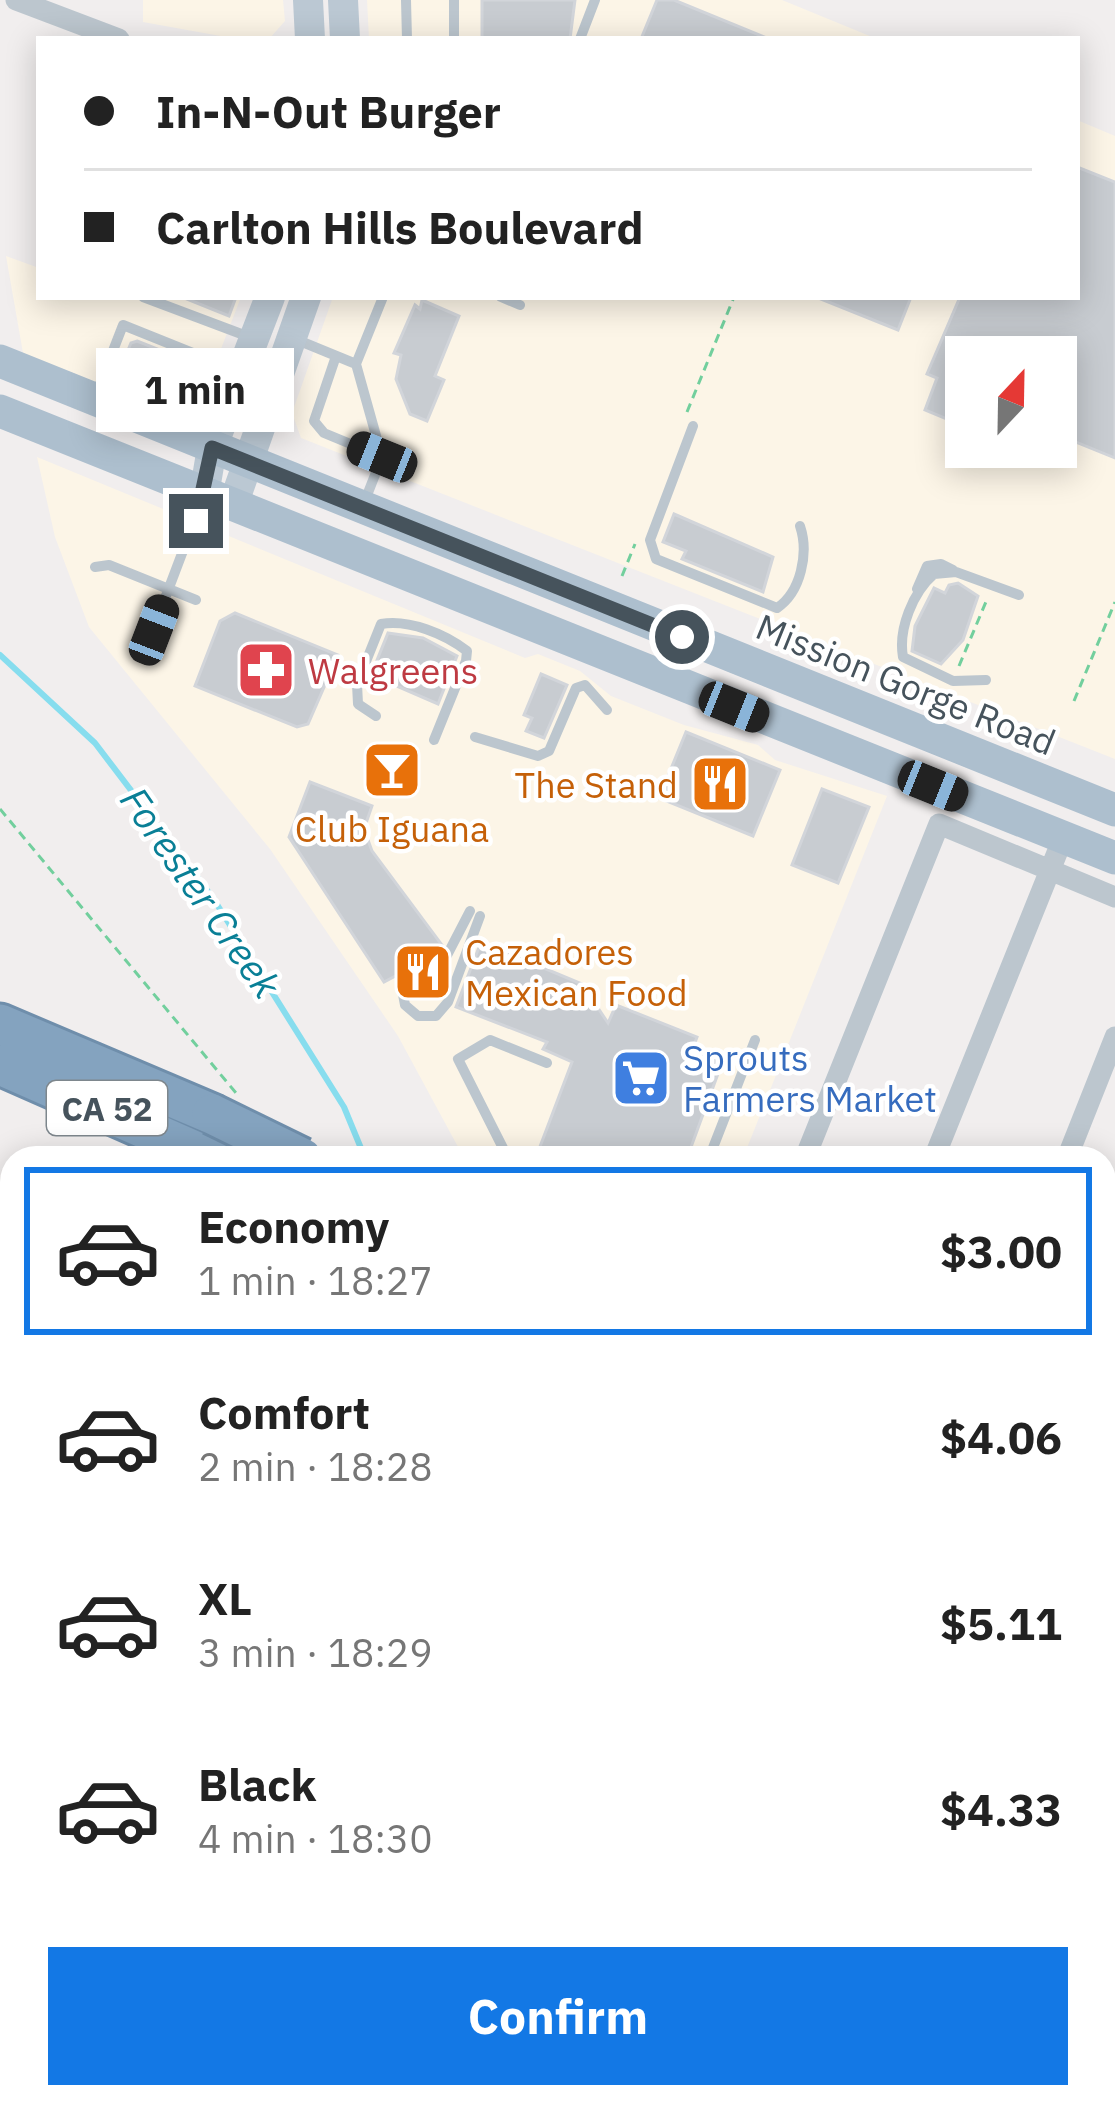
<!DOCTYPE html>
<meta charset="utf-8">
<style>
:root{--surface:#fff;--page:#f6f6f6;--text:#222;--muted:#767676;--line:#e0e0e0;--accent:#1378e5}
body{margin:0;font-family:"IBM Plex Sans",sans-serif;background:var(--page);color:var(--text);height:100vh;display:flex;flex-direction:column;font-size:45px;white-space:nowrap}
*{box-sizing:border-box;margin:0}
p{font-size:39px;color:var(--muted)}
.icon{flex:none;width:66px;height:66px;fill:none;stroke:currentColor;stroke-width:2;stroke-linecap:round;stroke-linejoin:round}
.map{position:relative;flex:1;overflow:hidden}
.details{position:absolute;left:0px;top:1146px;width:1116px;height:963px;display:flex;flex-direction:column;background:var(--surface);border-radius:36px 36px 0 0;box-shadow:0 6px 30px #0003}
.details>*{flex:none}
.top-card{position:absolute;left:36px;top:36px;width:1044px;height:264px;border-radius:0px;box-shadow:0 6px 30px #0003;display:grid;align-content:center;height:264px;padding:0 48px;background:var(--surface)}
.needle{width:78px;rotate:22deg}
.tools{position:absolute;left:945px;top:336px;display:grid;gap:24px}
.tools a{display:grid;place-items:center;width:132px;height:132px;border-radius:0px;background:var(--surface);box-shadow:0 6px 30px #0003;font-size:60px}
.end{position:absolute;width:54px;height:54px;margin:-27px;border:15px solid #46535c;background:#fff;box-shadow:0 0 0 6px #fff}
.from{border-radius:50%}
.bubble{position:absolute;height:84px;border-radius:0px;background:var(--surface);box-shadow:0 6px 30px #0003;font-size:39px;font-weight:800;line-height:84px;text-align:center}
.car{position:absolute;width:36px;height:72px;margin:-36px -18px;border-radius:15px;box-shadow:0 0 9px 3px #0007;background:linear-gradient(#222 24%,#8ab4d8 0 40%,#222 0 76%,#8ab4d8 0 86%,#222 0)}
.top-card b{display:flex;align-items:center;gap:42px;height:114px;font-size:45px}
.top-card b+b{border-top:3px solid var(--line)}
.top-card i{width:30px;height:30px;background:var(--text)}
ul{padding:21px 0 0;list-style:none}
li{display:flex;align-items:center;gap:36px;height:168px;margin:0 24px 18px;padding:0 24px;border:6px solid transparent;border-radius:0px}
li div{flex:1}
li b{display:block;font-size:45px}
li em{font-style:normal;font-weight:800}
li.on{border-color:var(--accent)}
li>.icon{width:108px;height:108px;stroke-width:1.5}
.button{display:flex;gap:24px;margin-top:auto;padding:24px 48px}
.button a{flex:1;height:138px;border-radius:0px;background:var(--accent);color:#fff;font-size:48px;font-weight:800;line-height:138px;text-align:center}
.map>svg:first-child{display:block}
.commercial{fill:#fcf5e7;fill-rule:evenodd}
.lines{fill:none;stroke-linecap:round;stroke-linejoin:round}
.stream{stroke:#87ddee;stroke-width:6}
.building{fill:#c8ccd1;stroke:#d2d5da;stroke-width:3}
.motorway-casing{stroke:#6f8eab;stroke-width:45}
.path{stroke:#72cf9d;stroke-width:3;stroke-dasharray:9 6;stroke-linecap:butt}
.service{stroke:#bcc6ce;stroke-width:10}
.minor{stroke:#bcc6ce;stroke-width:21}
.secondary{stroke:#bbc8d3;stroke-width:30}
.primary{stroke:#adbfce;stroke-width:33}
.motorway{stroke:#84a3bf;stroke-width:39}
.motorway-bridge-casing{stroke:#6f8eab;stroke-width:45;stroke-linecap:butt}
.motorway-bridge{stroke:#84a3bf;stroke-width:39}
.route{stroke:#46535c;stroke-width:15}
.labels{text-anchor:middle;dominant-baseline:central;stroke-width:9;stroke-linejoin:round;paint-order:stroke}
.shield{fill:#fff;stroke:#7e878d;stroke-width:3}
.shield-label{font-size:33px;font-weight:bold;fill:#46535c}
.health-label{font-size:36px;fill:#be3a42;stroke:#fff;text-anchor:start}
.street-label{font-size:36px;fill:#46535c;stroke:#fff}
.food-label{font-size:36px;fill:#c56008;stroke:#fff;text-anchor:end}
.shop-label{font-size:36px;fill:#366cbe;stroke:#fff;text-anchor:start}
.water-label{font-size:39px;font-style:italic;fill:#097f96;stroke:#fff}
</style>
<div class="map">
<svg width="1115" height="2108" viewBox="0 0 1115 2108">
<rect width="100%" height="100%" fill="#f1eeee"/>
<path class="commercial" d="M143,0H283L285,21L269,39H237L143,22Z
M367,0H782L877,39H369Z
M1077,120L1115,136V759L301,438L292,413L333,297H1077ZM966,357H1056V447H966Z
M6,256L39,268V297H241L197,411L175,414L23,353Z
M37,457L525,658L538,654L580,671L611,696L684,725L758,745L775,760L887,796L743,1158H464L398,1036L270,849L89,627L55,537Z"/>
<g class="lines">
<path class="stream" d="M0,655L95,743L213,898L344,1107L365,1158
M954,2097L963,2108"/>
</g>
<path class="building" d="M482,0H575L570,39H482Z
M657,0H674L769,39H641Z
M1077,167L1115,182V458L1056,434V357H966V427L925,410L937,378L927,374L960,297H1077Z
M182,297H236L229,316Z
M816,297H911L898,330Z
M422,300L459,316L435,376L444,380L427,421L410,414L396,379L401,355L394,353L415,305L420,309Z
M137,341L210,370L201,392L184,384L174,408L114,384L131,343Z
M674,514L773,557L763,592L682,559L686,551L663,542Z
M958,583L978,596L963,640L941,664L912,651L915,626L934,588L945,593L949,585Z
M235,613L338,655L308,724L297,727L195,686L220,621Z
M388,633L423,638L457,656L438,704L371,675Z
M541,674L567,685L544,738L526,731L532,718L524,715Z
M686,732L780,770L753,836L659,798Z
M310,782L372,806L364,829L372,851L442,945L437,954L384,982L289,837Z
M822,789L869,807L838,883L792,865Z
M481,942L582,984L608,1023L616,1005L697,1037L693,1048L723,1060L687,1158H553L538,1152L572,1062L543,1049L547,1042L456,1007Z"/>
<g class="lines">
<g class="motorway-casing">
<path id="motorway" d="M0,1024L212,1114
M0,1065L211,1158
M1104,1781L1115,1793
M1104,1860L1115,1873"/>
</g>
<path class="path" d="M687,412L734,297
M622,576L635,544
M959,666L988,597
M1074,701L1115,602
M0,809L236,1093
M690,2097L699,2108
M761,2097L770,2108"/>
<path class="service" d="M406,0L407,39
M454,0V39
M580,39L595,0
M143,297L252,338
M501,297L520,305
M295,339L356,364L383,297
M336,356L314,421L324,433L382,457
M356,364L382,457L364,503
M95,397L123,325L240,372
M693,426L650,540L656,559L777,608C801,592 809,553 800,526
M95,567L109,565L196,600
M917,589L927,566L941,564L953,570
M153,630L203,498
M986,680L953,681L903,657C898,629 913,592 934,574L956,572L1019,595
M376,716L358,704L357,684L381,624C409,619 445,634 467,651L466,661L434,740
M475,737L538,756L549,751L576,688L585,685L607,710
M470,911L442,965L410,975L402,989L405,1005L418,1016H436L448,1002L480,916
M508,1158L458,1059L490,1040L547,1063
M709,1158L755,1040"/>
<path class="minor" d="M16,0L119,39
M805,1158L939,824L1115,897
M934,1158L1063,838
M1067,1158L1115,1037
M1104,1387L1115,1359
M1104,1438L1115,1443
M0,1869L12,1849
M10,2108L15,2097
M372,2108L377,2097"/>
<path class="secondary" d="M308,0L310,39
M343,0L345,39
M204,495L212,448L270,297
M233,505L306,297
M0,2034L12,2039
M157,2097L184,2108"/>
<path class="primary" d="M0,361L1115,810
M0,411L1115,858"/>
<use href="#motorway" class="motorway"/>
<g class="motorway-bridge-casing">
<path id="motorway-bridge" d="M212,1114L302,1158"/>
</g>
<use href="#motorway-bridge" class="motorway-bridge"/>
</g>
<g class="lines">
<path class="route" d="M196,521L212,448L682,637"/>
</g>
<defs>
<g id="pharmacy-square" transform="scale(3)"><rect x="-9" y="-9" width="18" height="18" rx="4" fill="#e0444e" stroke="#fff"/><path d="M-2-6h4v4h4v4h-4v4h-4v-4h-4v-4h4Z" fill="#fff"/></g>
<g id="bar-square" transform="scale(3)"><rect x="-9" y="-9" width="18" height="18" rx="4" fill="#e8710a" stroke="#fff"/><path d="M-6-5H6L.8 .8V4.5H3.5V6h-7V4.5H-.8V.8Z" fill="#fff"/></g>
<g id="restaurant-square" transform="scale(3)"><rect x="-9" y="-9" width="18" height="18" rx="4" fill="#e8710a" stroke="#fff"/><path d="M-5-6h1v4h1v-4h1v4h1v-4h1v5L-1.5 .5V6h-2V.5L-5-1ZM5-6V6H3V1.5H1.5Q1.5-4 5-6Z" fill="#fff"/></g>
<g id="supermarket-square" transform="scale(3)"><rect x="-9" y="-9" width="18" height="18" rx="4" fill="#3f7fe0" stroke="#fff"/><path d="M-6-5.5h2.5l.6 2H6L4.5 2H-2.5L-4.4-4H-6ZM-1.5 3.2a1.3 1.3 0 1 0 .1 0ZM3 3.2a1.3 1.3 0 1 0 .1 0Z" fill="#fff"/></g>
</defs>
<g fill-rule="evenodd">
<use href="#pharmacy-square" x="266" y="670"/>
<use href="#bar-square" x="392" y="770"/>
<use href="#restaurant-square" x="720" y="784"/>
<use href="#restaurant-square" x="423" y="972"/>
<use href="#supermarket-square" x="641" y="1078"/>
</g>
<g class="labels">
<rect class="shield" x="47" y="1081" width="120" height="54" rx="9"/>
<g class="shield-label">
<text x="107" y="1108">CA 52</text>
</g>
<g class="health-label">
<text x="308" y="670">Walgreens</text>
</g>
<g class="street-label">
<text transform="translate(906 684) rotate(22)">Mission Gorge Road</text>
</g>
<g class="food-label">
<text x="678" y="784">The Stand</text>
<text x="392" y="828" text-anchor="middle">Club Iguana</text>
<text x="465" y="951" text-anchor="start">Cazadores<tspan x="465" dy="41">Mexican Food</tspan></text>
</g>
<g class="shop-label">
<text x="683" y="1057">Sprouts<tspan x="683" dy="41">Farmers Market</tspan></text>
</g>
<g class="water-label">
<text transform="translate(201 892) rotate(55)">Forester Creek</text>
</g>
</g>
</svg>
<div class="tools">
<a><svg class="needle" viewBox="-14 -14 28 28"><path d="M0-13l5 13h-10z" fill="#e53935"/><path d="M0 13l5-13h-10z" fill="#767676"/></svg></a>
</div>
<i class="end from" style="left:682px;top:637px"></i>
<i class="end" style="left:196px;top:521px"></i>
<div class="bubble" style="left:96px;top:348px;width:198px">1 min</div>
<i class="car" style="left:382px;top:457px;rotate:292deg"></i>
<i class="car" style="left:154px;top:630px;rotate:21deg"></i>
<i class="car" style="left:734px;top:707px;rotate:112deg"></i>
<i class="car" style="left:933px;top:786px;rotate:112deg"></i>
<div class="top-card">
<b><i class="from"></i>In-N-Out Burger</b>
<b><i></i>Carlton Hills Boulevard</b>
</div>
<section class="details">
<ul>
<li class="on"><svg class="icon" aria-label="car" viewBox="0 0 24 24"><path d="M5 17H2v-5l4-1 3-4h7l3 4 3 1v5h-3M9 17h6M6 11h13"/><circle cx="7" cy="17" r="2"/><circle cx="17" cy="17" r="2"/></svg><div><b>Economy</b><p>1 min · 18:27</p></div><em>$3.00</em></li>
<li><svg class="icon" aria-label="car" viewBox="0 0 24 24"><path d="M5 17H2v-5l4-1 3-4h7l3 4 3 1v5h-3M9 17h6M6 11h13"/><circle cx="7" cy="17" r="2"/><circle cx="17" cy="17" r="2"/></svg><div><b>Comfort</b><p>2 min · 18:28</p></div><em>$4.06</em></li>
<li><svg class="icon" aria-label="car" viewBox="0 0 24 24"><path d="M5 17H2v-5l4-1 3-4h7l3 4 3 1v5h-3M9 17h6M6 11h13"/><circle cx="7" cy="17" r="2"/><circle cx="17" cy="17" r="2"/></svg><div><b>XL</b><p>3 min · 18:29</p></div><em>$5.11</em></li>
<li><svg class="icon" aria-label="car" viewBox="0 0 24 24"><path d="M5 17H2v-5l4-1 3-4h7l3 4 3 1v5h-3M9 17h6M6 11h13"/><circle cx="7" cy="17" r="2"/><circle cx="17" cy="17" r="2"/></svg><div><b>Black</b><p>4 min · 18:30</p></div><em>$4.33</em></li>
</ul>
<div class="button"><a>Confirm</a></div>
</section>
</div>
